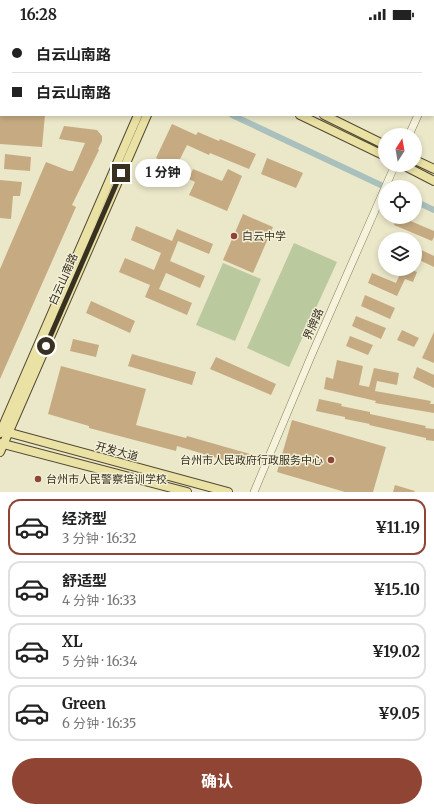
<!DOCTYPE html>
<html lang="zh">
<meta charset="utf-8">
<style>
:root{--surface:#fff;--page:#f6f6f6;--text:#222;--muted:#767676;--line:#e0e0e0;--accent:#904534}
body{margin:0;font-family:Merriweather,"Noto Sans SC",serif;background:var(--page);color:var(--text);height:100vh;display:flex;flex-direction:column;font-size:15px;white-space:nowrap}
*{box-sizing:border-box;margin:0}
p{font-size:13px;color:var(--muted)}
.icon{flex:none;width:22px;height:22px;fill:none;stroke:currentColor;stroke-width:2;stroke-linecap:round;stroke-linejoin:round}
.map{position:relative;height:464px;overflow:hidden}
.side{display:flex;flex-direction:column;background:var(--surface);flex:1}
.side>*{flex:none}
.top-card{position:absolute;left:0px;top:0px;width:434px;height:88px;box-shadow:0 2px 6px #0003;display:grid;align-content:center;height:88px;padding:0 12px;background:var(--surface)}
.needle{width:26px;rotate:11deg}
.buttons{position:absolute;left:378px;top:100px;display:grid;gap:8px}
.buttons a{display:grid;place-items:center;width:44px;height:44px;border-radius:50%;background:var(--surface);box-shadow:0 2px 6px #0003;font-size:20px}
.end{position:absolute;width:18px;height:18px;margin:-9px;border:5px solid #383021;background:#fff;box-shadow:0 0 0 2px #fff}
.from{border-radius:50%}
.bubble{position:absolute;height:28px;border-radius:14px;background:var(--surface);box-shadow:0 2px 6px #0003;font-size:13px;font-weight:700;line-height:28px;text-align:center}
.top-card b{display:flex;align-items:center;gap:14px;height:38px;font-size:15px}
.top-card b+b{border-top:1px solid var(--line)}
.top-card i{width:10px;height:10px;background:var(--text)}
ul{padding:7px 0 0;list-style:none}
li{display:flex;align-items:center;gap:12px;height:56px;margin:0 8px 6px;padding:0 4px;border:2px solid var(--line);border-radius:12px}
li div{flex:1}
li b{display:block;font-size:15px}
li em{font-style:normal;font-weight:700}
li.selected{border-color:var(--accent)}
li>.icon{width:36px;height:36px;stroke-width:1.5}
.primary-button{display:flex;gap:8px;margin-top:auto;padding:8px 12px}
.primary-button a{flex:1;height:46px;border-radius:24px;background:var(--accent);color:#fff;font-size:16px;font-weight:700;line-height:46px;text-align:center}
.status{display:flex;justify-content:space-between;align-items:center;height:28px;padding:0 20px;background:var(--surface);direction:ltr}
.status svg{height:11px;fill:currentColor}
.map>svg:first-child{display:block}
.green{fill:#bbc99e}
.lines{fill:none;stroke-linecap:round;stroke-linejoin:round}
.canal{stroke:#a9c0bd;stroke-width:6}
.building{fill:#c6ab82}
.minor-casing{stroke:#867b5f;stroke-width:8}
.major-casing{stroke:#544933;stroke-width:10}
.minor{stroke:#f6f3dc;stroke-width:7}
.major{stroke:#eae2a5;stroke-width:8}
.route{stroke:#383021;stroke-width:5}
.poi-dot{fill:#904534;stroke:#f3f0d8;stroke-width:1.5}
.labels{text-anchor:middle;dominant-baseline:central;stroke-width:3;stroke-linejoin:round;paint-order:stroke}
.poi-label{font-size:11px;fill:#383021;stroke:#f3f0d8;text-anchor:start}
.street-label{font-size:11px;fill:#383021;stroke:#f3f0d8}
</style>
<div class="status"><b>16:28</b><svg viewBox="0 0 49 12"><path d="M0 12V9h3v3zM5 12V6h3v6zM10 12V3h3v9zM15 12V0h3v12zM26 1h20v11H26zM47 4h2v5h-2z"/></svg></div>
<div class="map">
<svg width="434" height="464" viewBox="0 0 434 464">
<rect width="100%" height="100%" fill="#ebe7c9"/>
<path class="green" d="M294,215L337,234L289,339L247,320Z
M223,235L261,251L235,313L196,297Z"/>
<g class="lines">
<path class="canal" d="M0,52H1
M232,87L385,159
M415,173L434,182"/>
</g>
<path class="building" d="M0,87H45L42,119L0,116Z
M172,96L196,107L198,104L219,113L220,111L256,126L249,141L210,125L209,127L187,117L176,139L156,130Z
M64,98L97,102L102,108V113L98,121L99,122L98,124L72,177L76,179L0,351V241L46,134L69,143H73L85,115L59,111Z
M5,126L31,129L30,143L4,141Z
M267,130L303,145L296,160L261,146Z
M193,141L222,153L228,141L242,148L227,183L189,167L195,154L189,151Z
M0,152L22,154L20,168H13L11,191L0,190Z
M243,186L273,199L253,245L223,232Z
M397,189H401L434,203V209L432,213L394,197Z
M136,198L172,213L177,201L213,216L209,226L178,213L170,233L205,248L200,260L166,245L159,261L192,275L187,287L145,269L150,257L119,244L125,230L154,242L161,225L131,212Z
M415,219L434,228V239L415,230Z
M389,241H409L417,244L413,254L405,251L397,268L368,255L372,245L396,255L400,246Z
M365,267L395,280L390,291L361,278Z
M91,273L135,293L130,305L86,285Z
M356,288L386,300L381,311L352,298Z
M402,302L419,310L414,319L397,312Z
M434,304V335L422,330Z
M350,308L373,317L368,327L346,318Z
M73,311L99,317L96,329L70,323Z
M132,326L196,344L192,357L128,338Z
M216,329L276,356L271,367L210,341Z
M337,332L363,338L359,357L369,359L374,340L399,345L397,357L377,353L375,363L431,373L430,376H434V385L375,375L376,373L324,361L326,349L333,351Z
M61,338L146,361L136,397L186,410L187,408L250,426L247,439L177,418L176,423L89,400V398L48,386Z
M417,339L434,347V360L413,350Z
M319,371L342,376L341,378L370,384V386L426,398L425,400L434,401V413L426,412V410L369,397L370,396L345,391V389L316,383Z
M292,392L386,419L373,464H345L277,444Z
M395,457L415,463L414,464H393Z"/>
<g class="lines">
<g class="minor-casing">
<path id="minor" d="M433,56L434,54
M409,107L418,87
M254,464L312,326L395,137"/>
</g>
<g class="major-casing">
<path id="major" d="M121,0L123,1
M146,0L148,1
M175,1L176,0
M184,1L185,0
M300,87L385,128
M324,87L385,117
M415,132L434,141
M403,137L434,153
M3,403L228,464
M0,405L138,87
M0,415L187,464
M0,424L147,87"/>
</g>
<use href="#minor" class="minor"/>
<use href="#major" class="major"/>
</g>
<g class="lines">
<path class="route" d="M46,318L121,145"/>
</g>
<g class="poi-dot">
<circle cx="234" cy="208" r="4"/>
<circle cx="331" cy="432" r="4"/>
<circle cx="38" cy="451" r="4"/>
</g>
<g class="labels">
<g class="poi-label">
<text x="242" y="208">白云中学</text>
<text x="323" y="432" text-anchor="end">台州市人民政府行政服务中心</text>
<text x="46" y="451">台州市人民警察培训学校</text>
</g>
<g class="street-label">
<text transform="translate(63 251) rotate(-66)">白云山南路</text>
<text transform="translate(313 296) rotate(-66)">界牌路</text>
<text transform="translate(117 423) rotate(15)">开发大道</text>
</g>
</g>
</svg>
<div class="buttons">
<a><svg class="needle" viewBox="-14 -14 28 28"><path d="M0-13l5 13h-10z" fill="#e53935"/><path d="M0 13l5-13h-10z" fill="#767676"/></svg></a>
<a><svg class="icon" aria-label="locate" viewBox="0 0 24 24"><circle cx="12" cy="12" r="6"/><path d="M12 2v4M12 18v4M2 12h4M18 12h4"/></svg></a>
<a><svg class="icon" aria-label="layers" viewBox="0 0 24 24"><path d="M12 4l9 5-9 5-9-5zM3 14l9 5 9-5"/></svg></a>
</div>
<i class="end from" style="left:46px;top:318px"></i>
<i class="end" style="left:121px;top:145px"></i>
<div class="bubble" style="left:135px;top:131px;width:56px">1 分钟</div>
<div class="top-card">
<b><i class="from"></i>白云山南路</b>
<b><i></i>白云山南路</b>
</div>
</div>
<section class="side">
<ul>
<li class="selected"><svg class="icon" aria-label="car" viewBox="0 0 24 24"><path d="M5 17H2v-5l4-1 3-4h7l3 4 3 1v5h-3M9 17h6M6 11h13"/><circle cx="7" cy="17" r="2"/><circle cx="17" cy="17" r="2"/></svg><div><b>经济型</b><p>3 分钟 · 16:32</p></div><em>¥11.19</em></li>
<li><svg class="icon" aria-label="car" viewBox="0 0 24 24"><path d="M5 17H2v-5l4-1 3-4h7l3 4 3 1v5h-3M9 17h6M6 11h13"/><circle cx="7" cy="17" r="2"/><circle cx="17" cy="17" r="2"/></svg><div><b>舒适型</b><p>4 分钟 · 16:33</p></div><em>¥15.10</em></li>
<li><svg class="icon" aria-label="car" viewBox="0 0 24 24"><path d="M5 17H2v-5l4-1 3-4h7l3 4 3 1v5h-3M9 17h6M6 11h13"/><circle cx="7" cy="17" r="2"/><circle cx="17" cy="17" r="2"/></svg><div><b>XL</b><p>5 分钟 · 16:34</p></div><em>¥19.02</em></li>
<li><svg class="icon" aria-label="car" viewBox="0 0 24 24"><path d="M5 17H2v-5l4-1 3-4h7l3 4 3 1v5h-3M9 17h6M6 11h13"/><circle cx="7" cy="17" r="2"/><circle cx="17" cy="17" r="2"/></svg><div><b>Green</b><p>6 分钟 · 16:35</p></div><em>¥9.05</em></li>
</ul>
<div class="primary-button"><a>确认</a></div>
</section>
